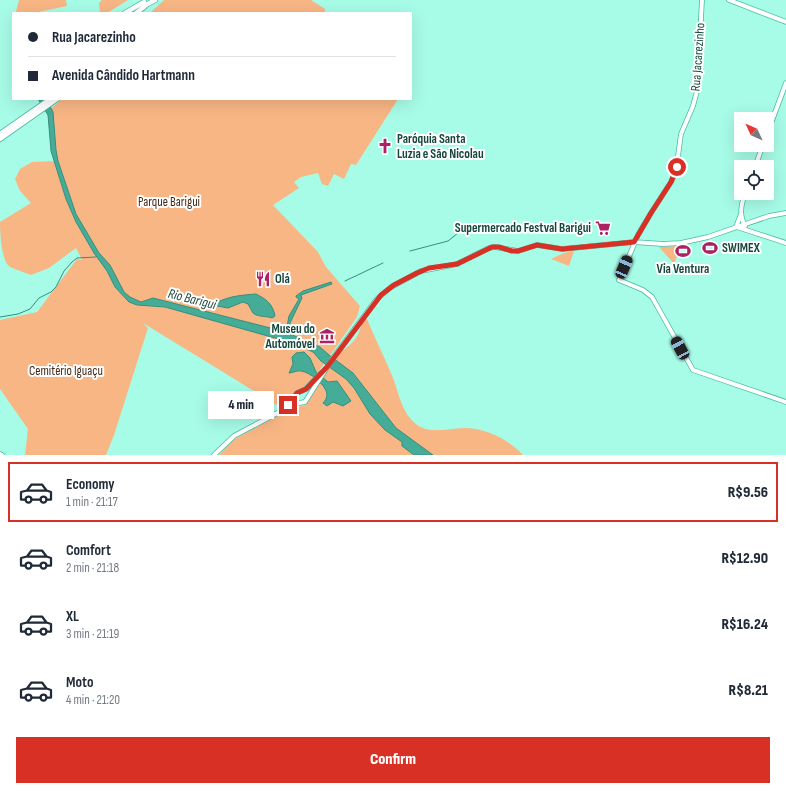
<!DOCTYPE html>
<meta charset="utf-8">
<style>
:root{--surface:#fff;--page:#f2f2f3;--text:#1f2937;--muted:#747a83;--line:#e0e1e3;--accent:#d93025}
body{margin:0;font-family:"Sofia Sans Condensed",sans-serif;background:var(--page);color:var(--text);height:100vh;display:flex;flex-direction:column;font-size:15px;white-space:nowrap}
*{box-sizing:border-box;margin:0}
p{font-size:13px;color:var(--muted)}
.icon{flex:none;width:22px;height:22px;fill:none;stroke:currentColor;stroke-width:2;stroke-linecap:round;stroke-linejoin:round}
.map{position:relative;height:455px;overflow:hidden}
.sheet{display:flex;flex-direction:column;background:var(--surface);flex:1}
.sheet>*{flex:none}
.guide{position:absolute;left:12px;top:12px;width:400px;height:88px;border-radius:0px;box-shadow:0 4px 16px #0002;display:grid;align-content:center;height:88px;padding:0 16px;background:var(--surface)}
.needle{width:26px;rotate:314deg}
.buttons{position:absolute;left:734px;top:112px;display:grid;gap:8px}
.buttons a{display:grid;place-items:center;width:40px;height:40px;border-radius:0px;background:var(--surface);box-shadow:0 4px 16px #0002;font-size:20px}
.end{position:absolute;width:18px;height:18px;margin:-9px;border:5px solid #d93025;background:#fff;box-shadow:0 0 0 2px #fff}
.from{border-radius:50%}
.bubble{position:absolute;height:28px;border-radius:0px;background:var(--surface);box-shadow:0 4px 16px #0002;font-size:13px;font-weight:800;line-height:28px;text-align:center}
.car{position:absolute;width:12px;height:24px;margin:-12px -6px;border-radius:5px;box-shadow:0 0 3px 1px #0007;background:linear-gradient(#222 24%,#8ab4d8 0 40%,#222 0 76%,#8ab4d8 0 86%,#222 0)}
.guide b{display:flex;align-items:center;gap:14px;height:38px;font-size:15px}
.guide b+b{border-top:1px solid var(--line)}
.guide i{width:10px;height:10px;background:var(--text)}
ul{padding:7px 0 0;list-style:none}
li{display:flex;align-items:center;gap:12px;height:60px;margin:0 8px 6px;padding:0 8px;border:2px solid transparent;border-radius:0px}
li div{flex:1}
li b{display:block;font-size:15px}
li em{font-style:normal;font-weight:800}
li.active{border-color:var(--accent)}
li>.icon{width:36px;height:36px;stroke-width:1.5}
.cta{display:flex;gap:8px;margin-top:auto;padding:8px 16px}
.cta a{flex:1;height:46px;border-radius:0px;background:var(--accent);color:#fff;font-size:16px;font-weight:800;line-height:46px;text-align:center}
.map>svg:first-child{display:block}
.green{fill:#f8b685}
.water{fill:#45ad97;stroke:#378e7c}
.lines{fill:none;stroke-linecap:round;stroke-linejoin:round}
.stream{stroke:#378e7c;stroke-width:1}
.secondary-casing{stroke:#47baa3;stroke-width:5.5}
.primary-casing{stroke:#47baa3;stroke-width:6}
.secondary{stroke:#fff;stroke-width:4}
.primary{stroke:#fff;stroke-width:4.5}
.route{stroke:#d93025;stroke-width:5}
.labels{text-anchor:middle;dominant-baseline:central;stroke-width:4;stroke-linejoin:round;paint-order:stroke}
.street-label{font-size:13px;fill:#15463c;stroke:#fff}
.poi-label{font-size:13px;font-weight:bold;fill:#15463c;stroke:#fff;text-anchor:start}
.park-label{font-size:13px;fill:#432813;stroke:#fff}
.water-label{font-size:14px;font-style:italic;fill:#204d43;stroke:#fff}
</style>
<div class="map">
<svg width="786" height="455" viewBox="0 0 786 455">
<rect width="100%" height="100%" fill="#a7fce7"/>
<path class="green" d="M19,0H66L67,6L33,13H17L16,11Z
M102,0H128L107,13H100L99,3Z
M164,0H311L325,9V13H150Z
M62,99H398L356,165L351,164L344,179L334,174L328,186L322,184L318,173L301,177L294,182L299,188L273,205L318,252L326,267L360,306L357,317L322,367L304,387C296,389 286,401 280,407L143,323L148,328L114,435L106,455H25L28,429L0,389V320L37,312L77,259L82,260L76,248L49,268L31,275C24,272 16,270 10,267C1,261 0,231 0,222L31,203L20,191L15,179L20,169L32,162L57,161L49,110Z
M681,246L674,264L659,247Z
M574,251L569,266L551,259L564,253Z
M367,319C375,339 385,358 393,378C399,394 402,413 416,424C429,435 451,428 467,428C488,429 509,440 523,455H219L233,440L292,408L306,405L339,353C350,346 361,337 361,322Z"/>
<path class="water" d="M38,99H46L53,112L56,150L58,161L76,214L99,253L110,265L124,292L130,297L141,302L153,298L286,332L289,316L299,299L296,297V296L303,291L331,282L332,284L301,295L302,298L290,323V334L320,347L329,355L353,373L396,428L433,455H414L402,446V442L385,430L370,414L354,388L346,379L321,361L313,352L296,344L165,307L137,305L129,302L115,287L107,271L94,253L76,222L66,199L51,151L48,115Z
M256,294C266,299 273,304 275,316L272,318C267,316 257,317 253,313C251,310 250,307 248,304L243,302L228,308L217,306V303L220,302V301C231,296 243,295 256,294Z
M304,352L310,358L316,372L328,382L337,381L351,401L343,406L333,402L327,406L323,403C325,401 327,398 327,394C326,385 310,372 301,371C297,370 293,373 289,373L293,364L292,357L296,353Z"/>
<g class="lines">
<path class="stream" d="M410,251L448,241L469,224
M345,281L383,263
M0,317L18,314L30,309L39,298L51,292L56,287L64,271L72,262L77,258L96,257"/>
<g class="secondary-casing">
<path id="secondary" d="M702,0L697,91L693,106L681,134L676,171L671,182L651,213L638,235L619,280L643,290L652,297L693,370L786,402
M729,0L786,22
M767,134L786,83
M755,167L763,145
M745,226C739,215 741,205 745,193
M736,227L741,214
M737,227L786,243
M286,406L297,393L306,389L321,373
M0,454L2,455
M214,455L234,436L283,410L299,403L305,402L333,358L377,299L391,287L421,271L457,264L489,248L495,247L518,251L537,245L562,249L634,242L663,244L681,243L708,237L769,216L786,213"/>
</g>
<g class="primary-casing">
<path id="primary" d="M146,5L155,0
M125,13L144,2
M136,13L144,7
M0,134L50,99
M0,139L57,99"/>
</g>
<use href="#secondary" class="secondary"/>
<use href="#primary" class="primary"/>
</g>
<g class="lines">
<path class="route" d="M288,405L297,393L306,389L327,367L381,295L394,285L417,273L429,268L457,264L492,247H499L512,251H518L537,245L562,249L634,242L651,213L671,182L677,167"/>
</g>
<defs>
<g id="church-bare" transform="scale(1.2)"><path d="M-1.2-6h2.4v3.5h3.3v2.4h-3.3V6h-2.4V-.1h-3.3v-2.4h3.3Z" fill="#ab2164" stroke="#fff" stroke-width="2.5" paint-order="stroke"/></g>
<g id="supermarket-bare" transform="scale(1.2)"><path d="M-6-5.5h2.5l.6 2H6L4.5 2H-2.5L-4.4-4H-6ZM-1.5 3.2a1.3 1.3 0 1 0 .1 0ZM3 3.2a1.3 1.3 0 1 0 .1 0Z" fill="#ab2164" stroke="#fff" stroke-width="2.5" paint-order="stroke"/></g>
<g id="stadium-bare" transform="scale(1.2)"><path d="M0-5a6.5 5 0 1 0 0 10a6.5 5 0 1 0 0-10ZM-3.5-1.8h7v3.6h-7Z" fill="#ab2164" stroke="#fff" stroke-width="2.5" paint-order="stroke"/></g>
<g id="restaurant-bare" transform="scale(1.2)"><path d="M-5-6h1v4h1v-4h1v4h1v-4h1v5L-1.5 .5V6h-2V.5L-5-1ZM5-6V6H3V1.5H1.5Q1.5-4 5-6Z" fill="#ab2164" stroke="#fff" stroke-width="2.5" paint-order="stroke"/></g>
<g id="museum-bare" transform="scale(1.2)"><path d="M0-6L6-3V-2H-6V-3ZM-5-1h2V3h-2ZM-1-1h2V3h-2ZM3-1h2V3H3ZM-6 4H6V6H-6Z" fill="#ab2164" stroke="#fff" stroke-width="2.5" paint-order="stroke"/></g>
</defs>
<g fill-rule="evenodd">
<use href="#church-bare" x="385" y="146"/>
<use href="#supermarket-bare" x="603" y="228"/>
<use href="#stadium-bare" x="710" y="248"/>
<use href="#stadium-bare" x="683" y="251"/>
<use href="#restaurant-bare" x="263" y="279"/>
<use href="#museum-bare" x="327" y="336"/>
</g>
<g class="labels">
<g class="street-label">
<text transform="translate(698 57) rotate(-86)">Rua Jacarezinho</text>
</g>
<g class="poi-label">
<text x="397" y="139">Paróquia Santa<tspan x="397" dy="15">Luzia e São Nicolau</tspan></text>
<text x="591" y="228" text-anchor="end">Supermercado Festval Barigui</text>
<text x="722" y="248">SWIMEX</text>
<text x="683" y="269" text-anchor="middle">Via Ventura</text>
<text x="275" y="279">Olá</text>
<text x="315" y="329" text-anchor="end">Museu do<tspan x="315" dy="15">Automóvel</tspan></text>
</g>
<g class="park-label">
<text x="169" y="202">Parque Barigui</text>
<text x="66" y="371">Cemitério Iguaçu</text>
</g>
<g class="water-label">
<text transform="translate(192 299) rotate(14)">Rio Barigui</text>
</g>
</g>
</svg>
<div class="buttons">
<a><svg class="needle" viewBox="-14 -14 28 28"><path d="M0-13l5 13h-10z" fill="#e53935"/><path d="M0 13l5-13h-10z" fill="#747a83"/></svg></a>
<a><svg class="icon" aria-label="locate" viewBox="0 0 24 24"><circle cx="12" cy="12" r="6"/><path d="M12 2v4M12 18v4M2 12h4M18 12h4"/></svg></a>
</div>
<i class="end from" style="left:677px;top:167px"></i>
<i class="end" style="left:288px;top:405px"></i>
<div class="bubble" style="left:208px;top:391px;width:66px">4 min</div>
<i class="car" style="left:624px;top:267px;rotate:23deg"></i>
<i class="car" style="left:680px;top:348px;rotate:332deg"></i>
<div class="guide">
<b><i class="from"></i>Rua Jacarezinho</b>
<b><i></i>Avenida Cândido Hartmann</b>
</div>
</div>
<section class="sheet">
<ul>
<li class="active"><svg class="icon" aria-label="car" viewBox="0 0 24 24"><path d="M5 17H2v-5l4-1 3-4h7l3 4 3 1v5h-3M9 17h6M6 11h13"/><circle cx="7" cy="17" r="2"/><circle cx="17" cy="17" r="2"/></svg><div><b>Economy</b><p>1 min · 21:17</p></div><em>R$9.56</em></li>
<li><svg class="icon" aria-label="car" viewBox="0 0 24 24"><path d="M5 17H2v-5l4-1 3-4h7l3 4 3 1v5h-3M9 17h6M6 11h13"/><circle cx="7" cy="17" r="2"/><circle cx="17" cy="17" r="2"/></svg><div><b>Comfort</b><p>2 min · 21:18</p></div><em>R$12.90</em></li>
<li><svg class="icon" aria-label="car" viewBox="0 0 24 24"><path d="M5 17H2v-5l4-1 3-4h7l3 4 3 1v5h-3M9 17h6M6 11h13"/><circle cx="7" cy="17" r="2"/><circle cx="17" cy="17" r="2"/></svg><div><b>XL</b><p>3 min · 21:19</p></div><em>R$16.24</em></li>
<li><svg class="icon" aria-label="car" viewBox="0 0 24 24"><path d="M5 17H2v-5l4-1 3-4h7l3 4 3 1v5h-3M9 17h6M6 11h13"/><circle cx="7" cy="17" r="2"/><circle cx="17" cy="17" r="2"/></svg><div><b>Moto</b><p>4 min · 21:20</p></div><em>R$8.21</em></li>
</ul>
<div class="cta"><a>Confirm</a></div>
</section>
